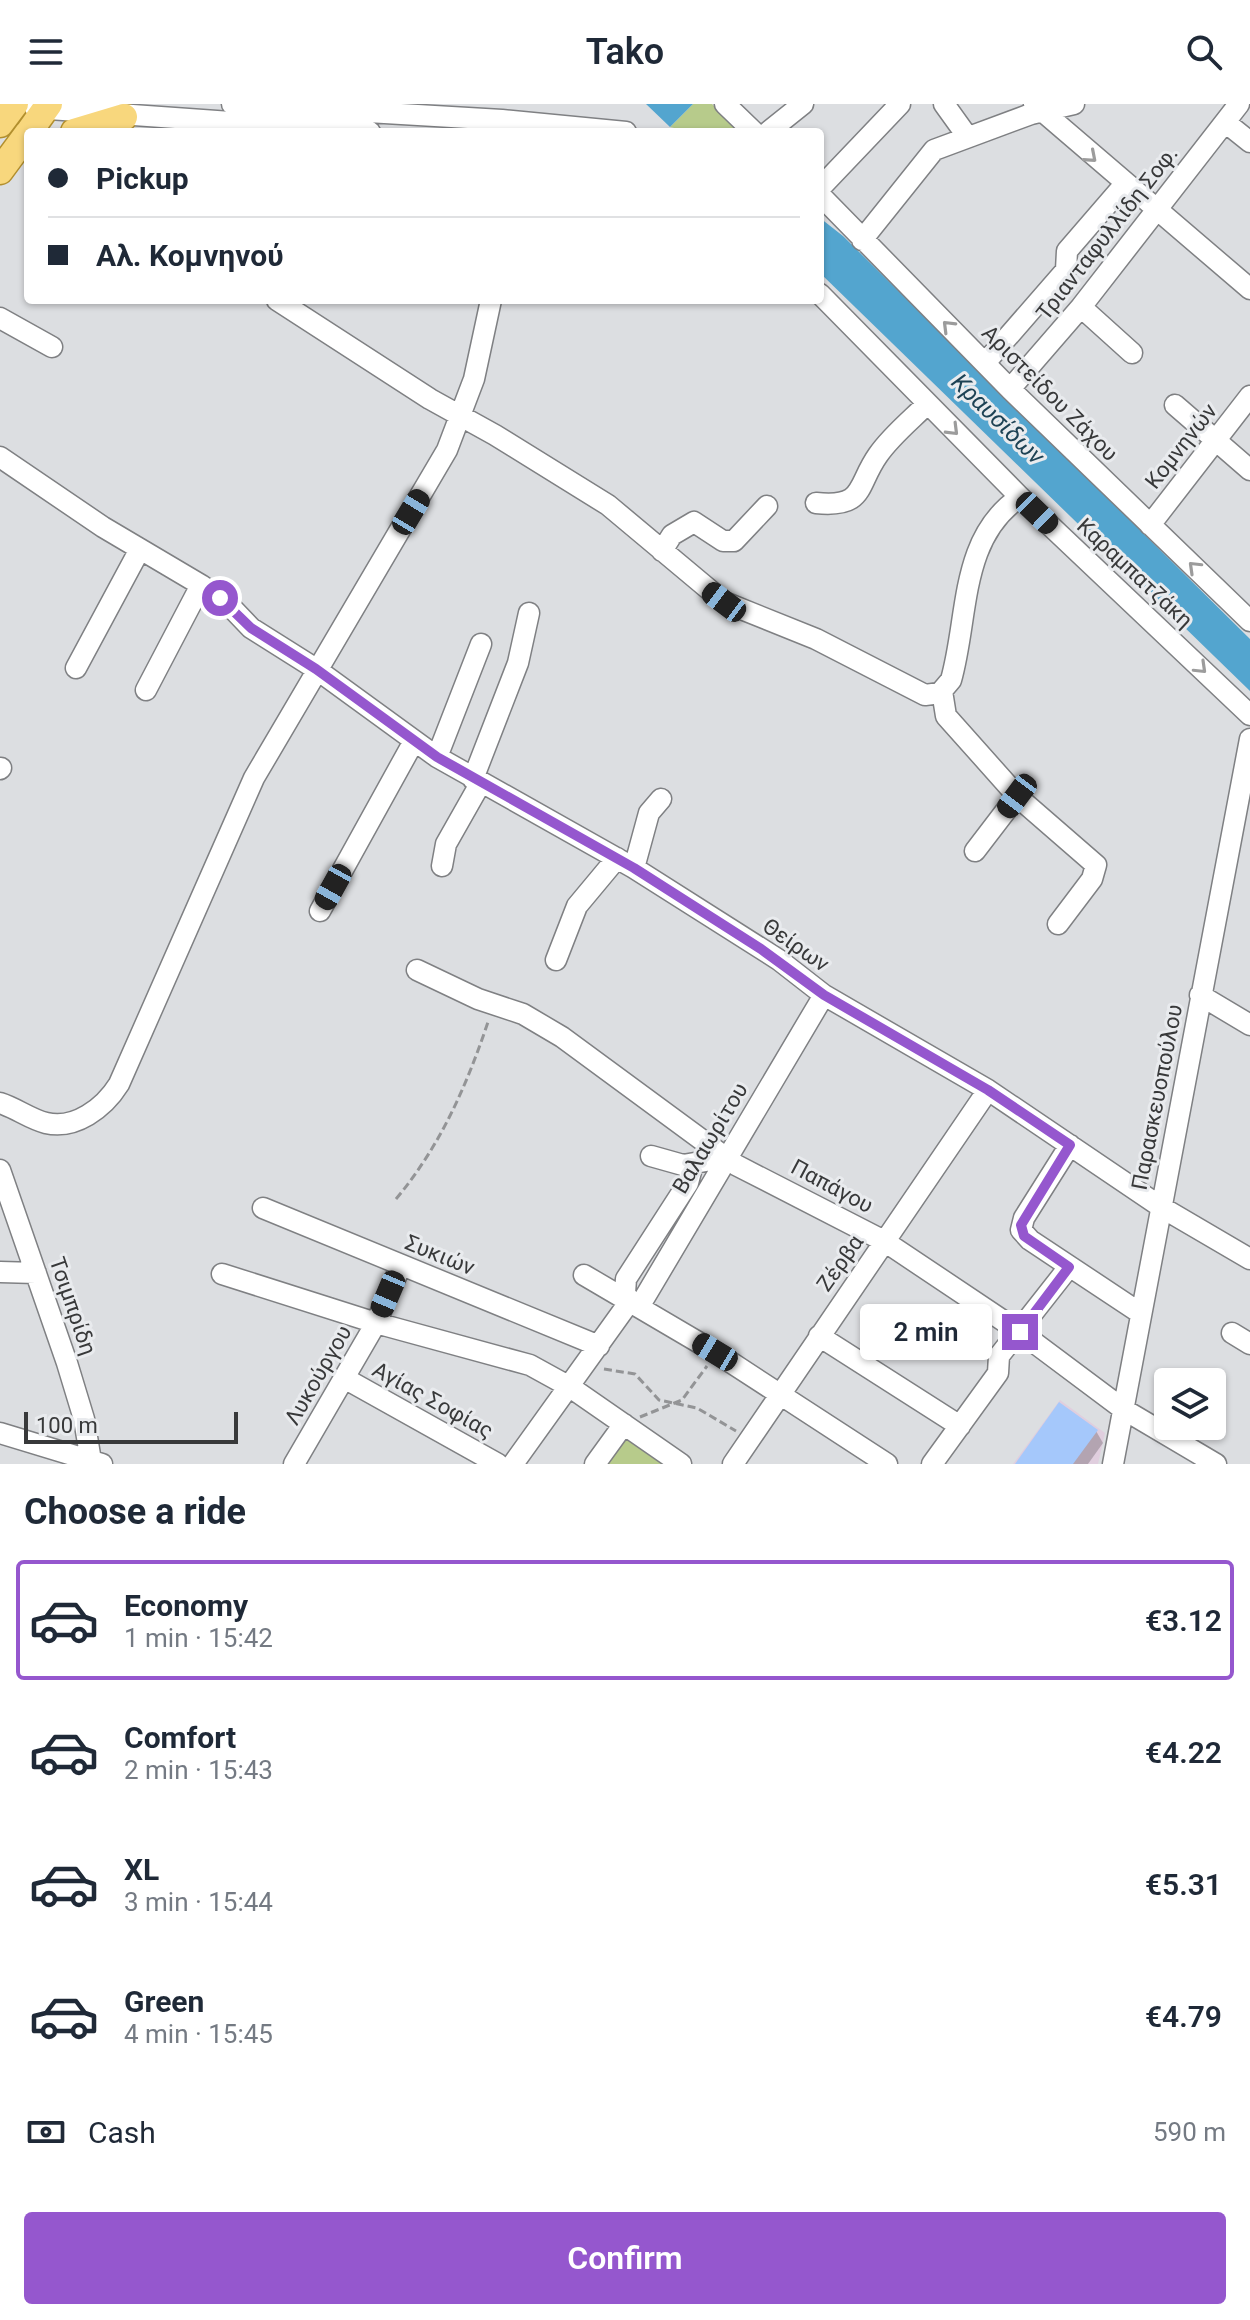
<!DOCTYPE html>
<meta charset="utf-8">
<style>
:root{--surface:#fff;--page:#f6f6f7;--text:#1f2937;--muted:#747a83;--line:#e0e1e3;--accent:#9557ce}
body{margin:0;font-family:Roboto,sans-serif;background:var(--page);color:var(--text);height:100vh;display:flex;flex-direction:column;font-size:30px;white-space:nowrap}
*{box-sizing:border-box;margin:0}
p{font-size:26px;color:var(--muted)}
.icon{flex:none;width:44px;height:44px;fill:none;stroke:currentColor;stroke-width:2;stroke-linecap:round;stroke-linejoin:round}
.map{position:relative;height:1360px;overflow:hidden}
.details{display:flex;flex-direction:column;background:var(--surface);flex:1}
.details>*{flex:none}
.hud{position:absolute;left:24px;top:24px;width:800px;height:176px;border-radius:8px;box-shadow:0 2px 6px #0004;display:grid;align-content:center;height:176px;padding:0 24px;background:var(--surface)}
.fabs{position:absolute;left:1154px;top:1264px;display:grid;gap:16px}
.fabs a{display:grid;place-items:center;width:72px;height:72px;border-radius:8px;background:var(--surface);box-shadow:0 2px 6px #0004;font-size:40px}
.scale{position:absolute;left:24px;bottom:20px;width:214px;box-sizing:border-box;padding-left:8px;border:4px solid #38393a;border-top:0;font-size:22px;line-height:28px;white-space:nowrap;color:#38393a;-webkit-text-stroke:6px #e9ebee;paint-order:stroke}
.end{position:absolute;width:36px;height:36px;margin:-18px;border:10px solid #9557ce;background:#fff;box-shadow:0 0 0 4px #fff}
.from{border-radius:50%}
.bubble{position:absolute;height:56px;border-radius:8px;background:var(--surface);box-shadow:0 2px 6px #0004;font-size:26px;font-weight:600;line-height:56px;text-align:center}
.car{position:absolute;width:24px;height:48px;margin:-24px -12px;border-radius:10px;box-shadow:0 0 6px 2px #0007;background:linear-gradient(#222 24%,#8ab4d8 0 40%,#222 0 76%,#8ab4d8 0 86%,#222 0)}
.hud b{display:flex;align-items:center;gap:28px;height:76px;font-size:30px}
.hud b+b{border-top:2px solid var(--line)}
.hud i{width:20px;height:20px;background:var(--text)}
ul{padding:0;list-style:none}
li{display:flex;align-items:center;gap:24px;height:120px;margin:0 16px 12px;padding:0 8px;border:4px solid transparent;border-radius:8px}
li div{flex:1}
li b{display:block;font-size:30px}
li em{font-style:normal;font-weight:600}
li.on{border-color:var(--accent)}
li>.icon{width:72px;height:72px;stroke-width:1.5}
h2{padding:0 24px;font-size:36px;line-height:96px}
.pay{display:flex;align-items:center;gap:20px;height:88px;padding:0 24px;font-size:30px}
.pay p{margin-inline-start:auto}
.primary-button{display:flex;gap:16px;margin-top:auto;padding:16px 24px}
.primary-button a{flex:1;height:92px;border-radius:8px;background:var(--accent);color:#fff;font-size:32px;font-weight:600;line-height:92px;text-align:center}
header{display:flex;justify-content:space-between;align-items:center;height:104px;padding:0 24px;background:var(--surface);font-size:36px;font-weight:600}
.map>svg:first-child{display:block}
.commercial{fill:#e0cede}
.green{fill:#b7cb8b}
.water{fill:#53a5cf}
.shadow{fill:#0003}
.building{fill:#a5c8fb}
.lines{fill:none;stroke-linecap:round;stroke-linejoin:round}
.minor-casing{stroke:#7f8083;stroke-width:23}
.major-casing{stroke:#b28f2e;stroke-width:29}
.path{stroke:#939496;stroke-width:3;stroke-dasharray:8 4;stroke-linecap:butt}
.minor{stroke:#fff;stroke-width:20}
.major{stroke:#f8d77d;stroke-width:26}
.oneway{stroke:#9c9c9c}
.route{stroke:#9557ce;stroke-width:10}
.labels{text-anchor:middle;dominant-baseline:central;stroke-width:6;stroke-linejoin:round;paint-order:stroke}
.street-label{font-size:22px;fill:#38393a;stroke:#e9ebee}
.water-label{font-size:24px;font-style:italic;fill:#1d4254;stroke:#e9ebee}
</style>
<header><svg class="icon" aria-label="menu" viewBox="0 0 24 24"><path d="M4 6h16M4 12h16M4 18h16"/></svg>Tako<svg class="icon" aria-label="search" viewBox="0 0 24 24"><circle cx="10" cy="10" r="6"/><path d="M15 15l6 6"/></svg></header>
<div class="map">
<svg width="1250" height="1360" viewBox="0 0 1250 1360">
<rect width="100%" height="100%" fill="#dcdee1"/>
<path class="commercial" d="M1060,1296L1105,1329L1098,1360H1013Z"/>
<path class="green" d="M693,0H712L740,28H691L670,23Z
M626,1335L662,1360H607Z"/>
<path class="water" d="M646,0H693L670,23Z
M820,114L843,132L1250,535V587L820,169Z"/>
<path class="shadow" d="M1096,1327L1103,1339L1088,1360H1017Z"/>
<path class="building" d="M1059,1298L1098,1326L1073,1360H1015Z"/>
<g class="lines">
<g class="minor-casing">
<path id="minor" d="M232,0L502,16L626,28
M725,0L754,28
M944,0L967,32
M1034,0L1250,185
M35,4L370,28
M1225,18L1250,38
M768,28L803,0
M820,84L900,0
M820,91L1010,285L1250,517
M862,136L934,46L1031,10L1074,0
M820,190L1020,393L1250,611
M277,196L430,295L495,331L608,401L724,498L816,535L925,591L940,589L951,576C969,513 959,434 1020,393
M1081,203L1132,249
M0,214L52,243
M985,259L1066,166L1067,147L1124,81
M1010,285L1081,203L1239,0
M1175,301L1250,366
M0,353L103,423L201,481L228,500L251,524L316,565L437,653L634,764L779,856L824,891L988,986L1161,1103L1250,1155
M816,399C866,404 856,382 878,351C891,332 911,316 927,300
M1150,421L1250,292
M662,447L672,431L694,418L723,437H734L767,402
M76,564L140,445
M146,586L201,481
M942,587L946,612L1020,695L1096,761L1092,775L1058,820
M437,653L481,540
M0,665L1,664
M473,675L518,559L529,509
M975,747L1017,692
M442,762L446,740L480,680
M634,764L649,709L661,695
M320,807L414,637
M556,856L577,802L617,754
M417,866L478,895L523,910L562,933L736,1061L884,1137L1020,1228L1123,1305L1216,1360
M1200,891L1250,921
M0,999C16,1004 30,1015 46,1019C75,1026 104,1004 119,980L254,674L447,346L474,275L491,196
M1070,1041L1024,1114L1021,1126L1030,1136L1140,1209
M651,1052L683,1061L706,1057
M0,1066L67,1259L84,1315L91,1357
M263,1104L599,1242
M0,1168L36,1169
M222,1170L376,1219L530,1261L570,1283L681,1360
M584,1171L715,1248L887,1360
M639,1203L824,891
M1232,1229L1250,1240
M819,1232L960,1322
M344,1274L498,1360
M0,1329L102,1360
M294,1360L376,1219L401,1161
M513,1360L630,1197L625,1189L626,1175L688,1079L693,1060
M595,1360L624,1320
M733,1360L988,986
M932,1360L998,1269L999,1252L1069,1163
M1113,1360L1250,635"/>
</g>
<g class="major-casing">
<path id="major" d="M0,20L15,0
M29,28L49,0
M74,28L124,13
M0,67L28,29"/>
</g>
<path class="path" d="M396,1095C441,1041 467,981 489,915
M604,1265L635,1270L659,1296L697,1304L736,1327
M640,1313L682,1296L707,1262"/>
<use href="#minor" class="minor"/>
<use href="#major" class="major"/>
</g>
<defs><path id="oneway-chevron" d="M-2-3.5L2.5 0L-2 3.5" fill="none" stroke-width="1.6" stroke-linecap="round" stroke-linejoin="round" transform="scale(2)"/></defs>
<g class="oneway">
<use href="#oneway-chevron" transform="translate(1091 53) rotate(41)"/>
<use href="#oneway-chevron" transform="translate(948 222) rotate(-135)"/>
<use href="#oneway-chevron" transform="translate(953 326) rotate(45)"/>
<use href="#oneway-chevron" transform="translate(1194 463) rotate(-136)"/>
<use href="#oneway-chevron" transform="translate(1201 564) rotate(44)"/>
</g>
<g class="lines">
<path class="route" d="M220,494L251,524L316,565L437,653L634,764L761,845L824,891L988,986L1070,1041L1021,1121L1024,1132L1069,1163L1020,1228"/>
</g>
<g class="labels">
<g class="street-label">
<text transform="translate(1107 129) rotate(-52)">Τριανταφυλλίδη Σοφ.</text>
<text transform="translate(1050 289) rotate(45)">Αριστείδου Ζάχου</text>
<text transform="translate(1181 342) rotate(-52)">Κομνηνών</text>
<text transform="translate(1135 469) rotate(43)">Καραμπατζάκη</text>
<text transform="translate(796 841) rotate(35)">Θείρων</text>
<text transform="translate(1157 993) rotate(-79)">Παρασκευοπούλου</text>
<text transform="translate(710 1034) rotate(-59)">Βαλαωρίτου</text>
<text transform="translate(832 1082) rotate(28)">Παπάγου</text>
<text transform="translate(440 1151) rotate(22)">Συκιών</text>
<text transform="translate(840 1159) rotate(-55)">Ζέρβα</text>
<text transform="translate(73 1202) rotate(71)">Τσιμπρίδη</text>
<text transform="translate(318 1271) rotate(-60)">Λυκούργου</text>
<text transform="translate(433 1296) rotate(29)">Αγίας Σοφίας</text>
</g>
<g class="water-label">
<text transform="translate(998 315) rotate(44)">Κραυσίδων</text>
</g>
</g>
</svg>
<div class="fabs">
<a><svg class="icon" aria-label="layers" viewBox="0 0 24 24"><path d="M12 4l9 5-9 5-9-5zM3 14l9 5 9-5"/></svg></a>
</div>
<div class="scale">100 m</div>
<i class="end from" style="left:220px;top:494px"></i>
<i class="end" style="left:1020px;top:1228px"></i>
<div class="bubble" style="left:860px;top:1200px;width:132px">2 min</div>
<i class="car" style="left:411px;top:408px;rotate:31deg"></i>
<i class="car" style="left:1037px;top:409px;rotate:134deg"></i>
<i class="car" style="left:724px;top:498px;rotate:307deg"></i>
<i class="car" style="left:1017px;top:692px;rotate:217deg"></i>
<i class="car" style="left:333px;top:783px;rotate:209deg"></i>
<i class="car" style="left:388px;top:1190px;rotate:203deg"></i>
<i class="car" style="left:715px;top:1248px;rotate:301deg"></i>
<div class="hud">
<b><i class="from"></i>Pickup</b>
<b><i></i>Αλ. Κομνηνού</b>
</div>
</div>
<section class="details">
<h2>Choose a ride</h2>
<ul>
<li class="on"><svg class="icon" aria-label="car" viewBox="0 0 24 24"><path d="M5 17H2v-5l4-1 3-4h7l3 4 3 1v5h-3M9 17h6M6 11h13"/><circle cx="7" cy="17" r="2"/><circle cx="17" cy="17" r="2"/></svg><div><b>Economy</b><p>1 min · 15:42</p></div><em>€3.12</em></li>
<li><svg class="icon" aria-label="car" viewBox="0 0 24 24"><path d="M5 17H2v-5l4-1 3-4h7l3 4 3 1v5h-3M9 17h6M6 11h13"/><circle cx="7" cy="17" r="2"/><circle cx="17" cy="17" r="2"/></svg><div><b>Comfort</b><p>2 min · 15:43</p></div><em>€4.22</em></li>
<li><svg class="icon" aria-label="car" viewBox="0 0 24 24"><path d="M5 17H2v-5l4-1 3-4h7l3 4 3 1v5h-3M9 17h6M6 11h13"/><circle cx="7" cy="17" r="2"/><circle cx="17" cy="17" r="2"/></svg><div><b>XL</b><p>3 min · 15:44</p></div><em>€5.31</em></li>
<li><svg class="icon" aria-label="car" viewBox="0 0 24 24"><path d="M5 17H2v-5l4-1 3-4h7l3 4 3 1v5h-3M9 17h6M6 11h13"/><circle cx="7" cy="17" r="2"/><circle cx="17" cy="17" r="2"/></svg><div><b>Green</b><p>4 min · 15:45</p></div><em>€4.79</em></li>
</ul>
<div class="pay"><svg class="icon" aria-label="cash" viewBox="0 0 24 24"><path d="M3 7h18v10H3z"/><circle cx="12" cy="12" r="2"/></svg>Cash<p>590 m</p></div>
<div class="primary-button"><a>Confirm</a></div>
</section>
